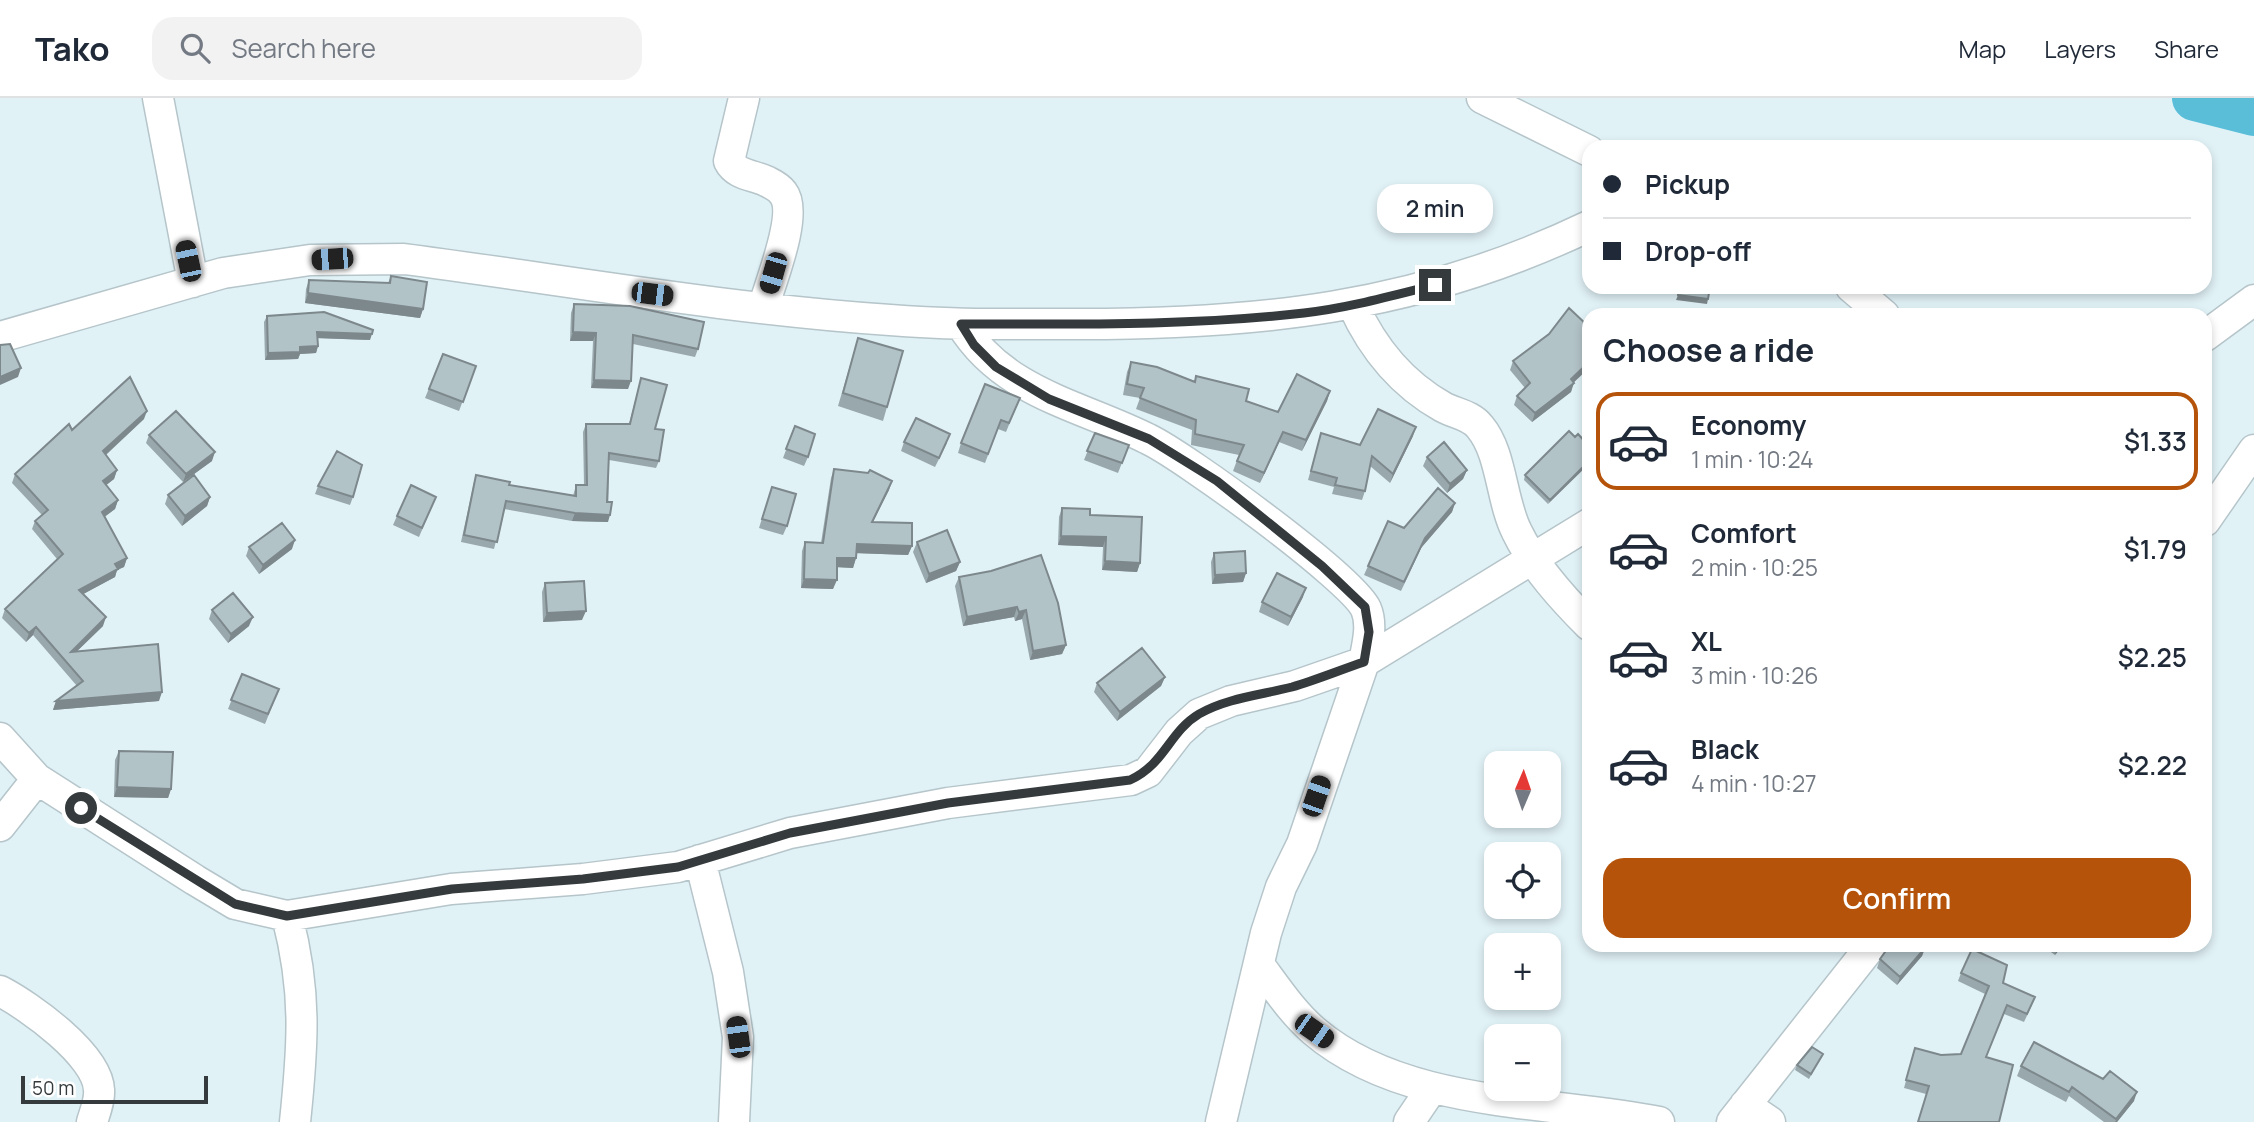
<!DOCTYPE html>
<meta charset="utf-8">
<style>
:root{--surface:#fff;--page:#f2f2f3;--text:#1f2937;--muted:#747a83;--line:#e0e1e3;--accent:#b45309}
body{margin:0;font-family:Manrope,sans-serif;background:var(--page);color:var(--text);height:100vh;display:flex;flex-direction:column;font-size:26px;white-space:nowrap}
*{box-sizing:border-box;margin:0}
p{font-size:23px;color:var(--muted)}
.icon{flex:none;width:38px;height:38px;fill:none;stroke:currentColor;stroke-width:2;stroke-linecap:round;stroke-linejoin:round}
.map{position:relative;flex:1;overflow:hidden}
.side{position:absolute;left:1582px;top:210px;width:630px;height:644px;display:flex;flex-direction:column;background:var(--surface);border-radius:21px;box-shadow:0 4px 10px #0003}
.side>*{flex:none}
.banner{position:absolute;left:1582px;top:42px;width:630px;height:154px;border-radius:21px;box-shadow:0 4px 10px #0003;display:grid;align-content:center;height:154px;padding:0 21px;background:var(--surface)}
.needle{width:46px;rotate:2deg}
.tools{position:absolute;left:1484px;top:653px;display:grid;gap:14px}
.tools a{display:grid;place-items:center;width:77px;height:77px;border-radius:14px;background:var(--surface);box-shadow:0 4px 10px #0003;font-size:35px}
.scale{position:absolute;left:21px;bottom:18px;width:187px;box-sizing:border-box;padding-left:7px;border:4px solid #353b3d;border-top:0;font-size:19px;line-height:24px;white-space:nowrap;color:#353b3d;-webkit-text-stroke:5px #fff;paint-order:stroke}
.end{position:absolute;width:32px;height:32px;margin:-16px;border:9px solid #353b3d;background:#fff;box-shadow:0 0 0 4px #fff}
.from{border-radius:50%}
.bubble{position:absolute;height:49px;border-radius:21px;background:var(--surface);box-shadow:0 4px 10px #0003;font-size:23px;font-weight:600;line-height:49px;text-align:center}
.car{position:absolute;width:21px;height:42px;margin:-21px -10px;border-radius:9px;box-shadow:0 0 5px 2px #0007;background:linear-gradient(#222 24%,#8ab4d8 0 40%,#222 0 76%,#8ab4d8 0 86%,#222 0)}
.banner b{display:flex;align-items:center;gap:24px;height:66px;font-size:26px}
.banner b+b{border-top:2px solid var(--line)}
.banner i{width:18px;height:18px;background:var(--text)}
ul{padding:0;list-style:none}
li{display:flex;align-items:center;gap:21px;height:98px;margin:0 14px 10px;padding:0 7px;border:4px solid transparent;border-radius:21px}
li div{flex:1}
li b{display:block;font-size:26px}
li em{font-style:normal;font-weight:600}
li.selected{border-color:var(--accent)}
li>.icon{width:63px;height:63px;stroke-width:1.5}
h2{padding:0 21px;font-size:32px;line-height:84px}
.button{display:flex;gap:14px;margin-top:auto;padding:14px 21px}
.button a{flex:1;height:80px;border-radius:21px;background:var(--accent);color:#fff;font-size:28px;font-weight:600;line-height:80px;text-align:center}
header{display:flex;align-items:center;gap:42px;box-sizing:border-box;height:98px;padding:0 35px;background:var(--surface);border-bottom:2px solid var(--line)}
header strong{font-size:33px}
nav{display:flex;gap:38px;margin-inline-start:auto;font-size:24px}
.search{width:490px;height:63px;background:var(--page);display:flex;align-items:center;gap:18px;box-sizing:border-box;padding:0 24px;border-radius:21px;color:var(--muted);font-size:26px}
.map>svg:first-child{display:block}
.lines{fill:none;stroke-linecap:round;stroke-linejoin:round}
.river{stroke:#5abed9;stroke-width:46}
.minor-casing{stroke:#b5c5ca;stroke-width:33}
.minor{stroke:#fff;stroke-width:30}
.wall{fill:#99a8ac}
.shaded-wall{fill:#7d888c}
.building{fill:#b2c3c8;stroke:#7d888c;stroke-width:2}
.route{stroke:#353b3d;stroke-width:9}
</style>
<header>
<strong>Tako</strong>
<div class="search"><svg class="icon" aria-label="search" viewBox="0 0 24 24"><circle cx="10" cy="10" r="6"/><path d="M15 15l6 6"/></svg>Search here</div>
<nav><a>Map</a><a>Layers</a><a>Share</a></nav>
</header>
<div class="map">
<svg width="2254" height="1024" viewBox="0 0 2254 1024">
<rect width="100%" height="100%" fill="#e1f2f7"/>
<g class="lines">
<path class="river" d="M2195,0L2254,15"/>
<g class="minor-casing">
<path id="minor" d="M158,0L193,184
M744,0L729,63C736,77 753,77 766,83C772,86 779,89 783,95C799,115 770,186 763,210
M1482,0L1589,53
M1851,189L1884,217
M1353,207C1372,249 1402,286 1443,309C1456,316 1471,317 1480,329C1502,355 1501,403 1517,434C1534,469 1562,500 1589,527
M961,226C1003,295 1080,307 1148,341C1184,358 1353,481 1366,511C1373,527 1367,548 1364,564L1302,746L1281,789L1266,835L1221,1024
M2205,238L2254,202
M0,239L223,175L310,162L404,161C565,182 727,211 890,222C948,227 1007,226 1065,226C1255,227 1416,211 1589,128
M2205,423L2254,352
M0,640L37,681L195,782L235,806L287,818L451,791L583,781L678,769L790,735L948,705L1131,682L1148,674L1179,634L1199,616L1231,603L1295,588L1364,564L1589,426
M0,728L37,681
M700,762L728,874L738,939L734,1024
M287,818C307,894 303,947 295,1024
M1260,868C1277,891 1293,915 1314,933C1404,1010 1549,1002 1659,1024
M0,893C29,908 98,957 99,992C100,1002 95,1014 92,1024
M1745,1007L1770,1024
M1409,1024L1432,990
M1732,1024L1872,847"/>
</g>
<use href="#minor" class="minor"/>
</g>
<path class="wall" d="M391,178L423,211L420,220L305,205L306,191L309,182L388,185Z
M574,206L698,251L695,259L633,246L628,291L591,290L593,243H570L571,215Z
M267,218L370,242L317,240L318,248L316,255L300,256L298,261L265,262L264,224Z
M858,240L887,309L883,323L838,308Z
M443,256L476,268L459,313L425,300Z
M1513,263L1573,284L1571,294L1532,324L1514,307L1517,298L1525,290L1510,272Z
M1131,264L1195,283L1196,278L1246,303L1278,314L1330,293L1327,303L1302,353L1279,344L1260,385L1233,373L1239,357L1191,347L1192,332L1136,311L1140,300L1123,297L1127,274Z
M641,280L659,363L656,370L609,362L608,424L572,423L504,411L494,451L461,444L474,384L476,377L509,387L573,398L576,387H584L583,334L586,326H629Z
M1020,300L1006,334L998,331L985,365L958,355L961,345Z
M144,321L106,357L117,372L114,381L106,387L118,402L115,411L104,419L127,460L124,469L117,472L115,479L83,496L103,528L77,553L159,603L53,612L56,603L77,588L33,537L26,544L2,520L5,511L57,461L32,431L35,423L42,417L12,385L15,376L72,332Z
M795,328L808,359L804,368L783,360Z
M1095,335L1129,347L1118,375L1084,362Z
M1321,335L1360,347L1413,338L1390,385L1370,368L1365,393L1362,402L1332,396L1334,389L1308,382Z
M149,337L212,363L183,384L146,345Z
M1575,339L1548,406L1524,382L1525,377Z
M904,344L947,345L935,369L901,353Z
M1427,359L1467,372L1463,381L1447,395L1423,368Z
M834,371L889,392L873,424L912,448L908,457L856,455V460L853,470L837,469L833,491L801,490L802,453L805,444L821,445L831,380Z
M318,388L353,399L350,407L315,396Z
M168,397L210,399L207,408L182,428L165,406Z
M769,398L787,428L783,437L759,430Z
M436,399L419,439L393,427L397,418Z
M1455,405L1452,414L1421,450L1401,493L1364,477L1368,468L1404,430Z
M1062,410L1090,417L1140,465L1137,474L1102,472L1103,449L1058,447L1059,419Z
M917,444L960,464L956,473L926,485L913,454Z
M249,449L292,451L259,476L246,458Z
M1214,455L1246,475L1243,484L1212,486L1211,464Z
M991,473L1066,547L1062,556L1030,562L1022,521L1015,523L1014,519L963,528L955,488L959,479Z
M545,485L582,522L543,524L542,494Z
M1303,499L1288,528L1259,514L1262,504Z
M212,512L249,528L228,545L209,521Z
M242,576L279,591L265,626L228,611Z
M1165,579L1161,588L1117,623L1094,594L1097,585Z
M119,653L171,691L168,700L114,699L115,662Z
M1890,847H1923V848L1925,850L1922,858L1897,887L1877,870L1880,861Z
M2041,847H2063L2055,857Z
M1961,875L2003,885L2032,907L2024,924L2004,916L1986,959L1926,996L1904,990L1915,950L1941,957L1961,956L1985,896L1958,883Z
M1823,956L1809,981L1795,972L1797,967Z
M2021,968L2134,1003L2117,1024H2104L2069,998L2066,1004L2017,978Z"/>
<path class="shaded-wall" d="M308,195L423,211L420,220L305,205Z
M1678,197L1708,201L1707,206L1676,202Z
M317,234L372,236L370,242L315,240Z
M573,234L596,235L593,243H570Z
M318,248L316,255L300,256L298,261L265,262L268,255L300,249Z
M1589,264V270L1568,290L1571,281Z
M21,270L18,279L0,287V279Z
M594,282L631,283L628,291L591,290Z
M1574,285L1571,294L1532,324L1535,315Z
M1330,293L1327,303L1302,353L1306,342Z
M147,313L144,321L100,362L103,353Z
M1416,329L1413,338L1390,385L1393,376Z
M1283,334L1279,344L1260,385L1264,375Z
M215,354L212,363L183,384L186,376Z
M1589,363V366L1548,406L1550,402Z
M117,372L114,381L100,392L103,383Z
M1467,372L1463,381L1447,395L1450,386Z
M892,383L889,392L868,433L872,424Z
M210,399L207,408L182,428L185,418Z
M118,402L115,411L99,423L102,414Z
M1455,405L1452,414L1421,450L1401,493L1425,440Z
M575,415L610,417L608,424L572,423Z
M1061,438L1106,439L1103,449L1058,447Z
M295,442L292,451L259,476L263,467Z
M857,446L912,448L908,457L853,455Z
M127,460L124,469L117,472L115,479L76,500L79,492L115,466Z
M837,460H856L853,470L834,469Z
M1105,463L1140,465L1137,474L1102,472Z
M960,464L956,473L926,485L929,476Z
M1246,475L1243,484L1212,486L1215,477Z
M804,481L837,482L833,491L801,490Z
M1306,490L1303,499L1288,528L1291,519Z
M1017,509L1014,519L963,528L967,519Z
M1026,512L1022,521L1015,523L1019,514Z
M586,513L582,522L543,524L547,515Z
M106,519L103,528L68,562L71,554Z
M253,519L249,528L228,545L231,536Z
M36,529L33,537L26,544L29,535Z
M1066,547L1062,556L1030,562L1033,553Z
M1165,579L1161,588L1117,623L1120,614Z
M162,594L159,603L53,612L56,603Z
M117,689L171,691L168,700L114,699Z
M2059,847H2063L2055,857L2058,848Z
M1925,850L1922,858L1897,887L1900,879Z
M2137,994L2134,1003L2117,1024H2115Z"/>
<path class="building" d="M391,178L427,184L423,211L308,195L309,182L390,185Z
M1679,189H1710L1708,201L1678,197Z
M574,206L630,208L704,224L698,251L633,237L631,283L594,282L596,235L573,234Z
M1569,210L1589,229V264L1571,281L1574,285L1535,315L1517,298L1530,285L1513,263L1549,236Z
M324,214L373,232L372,236L317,234L318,248L300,249V254L268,255L267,218Z
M858,240L903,253L887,309L843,295Z
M10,246L21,270L0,279V247Z
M443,256L476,268L463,304L429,291Z
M1131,264L1157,269L1195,284L1196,278L1249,291L1246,303L1278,314L1297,276L1330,293L1306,342L1283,334L1264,375L1237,363L1244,347L1195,336L1196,322L1140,300L1144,290L1127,286Z
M130,279L147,313L103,353L117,372L103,383L118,402L102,414L127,460L115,466L118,471L79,492L106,519L71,554L158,546L162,594L56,603L83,583L36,529L29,535L5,511L63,456L35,423L48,412L15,376L69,326L72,332Z
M641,280L667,287L655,331L664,332L659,363L609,355L607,404H612L610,417L575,415L506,403L497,444L464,437L476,377L510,384L509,387L576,398V387H587L586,326H630Z
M985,286L1020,300L1009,325L1001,322L988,356L961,345Z
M1378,311L1416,329L1393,376L1372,358L1365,393L1335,387L1337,380L1311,373L1321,335L1360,347Z
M176,313L215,354L186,376L149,337Z
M916,320L950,336L939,360L904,344Z
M795,328L815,336L808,359L786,351Z
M1569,333L1575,339L1578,336L1589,348V363L1550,402L1525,377Z
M1095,335L1129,347L1122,365L1087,353Z
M1444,344L1467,372L1450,386L1427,359Z
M337,353L362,367L353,399L318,388Z
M834,371L868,375L870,372L892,383L872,424L912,425V448L857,446L856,460H837V482L804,481L805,444L823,445Z
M194,377L210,399L185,418L168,397Z
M411,387L436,399L422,430L397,418Z
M772,389L796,396L787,428L762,421Z
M1438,390L1455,405L1425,440L1404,484L1368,468L1388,423L1404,430Z
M1062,410L1090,411V417L1142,419L1140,465L1105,463L1106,439L1061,438Z
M282,425L295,442L263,467L249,449Z
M947,432L960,464L929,476L917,444Z
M1245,453L1246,475L1215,477L1214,455Z
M1041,457L1058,505L1066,547L1033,553L1026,512L1019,514L1017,509L967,519L959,479L991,473Z
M1277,475L1306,490L1291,519L1262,504Z
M584,483L586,513L547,515L545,485Z
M233,495L253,519L231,536L212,512Z
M1142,550L1165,579L1120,614L1097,585Z
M242,576L279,591L268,616L231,602Z
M119,653L173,654L171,691L117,689Z
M1890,847H1921L1925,850L1900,879L1880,861Z
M1972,851L2007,867L2003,885L2035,899L2027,916L2007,907L1986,959L2013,967L1999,1024H1918L1929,988L1906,982L1915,950L1941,957L1961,956L1989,888L1961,875Z
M2034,944L2103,981L2110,973L2137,994L2116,1021L2072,989L2069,994L2021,968Z
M1812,949L1823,956L1811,976L1797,967Z"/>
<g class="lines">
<path class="route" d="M81,710L235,806L287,818L452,791L583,781L678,769L790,735L948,705L1130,682C1165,666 1169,634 1199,616C1227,600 1261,597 1292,589C1316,582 1340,572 1364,564L1369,534L1365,509L1322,468L1217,383L1149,341L1049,301L996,269L974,247L961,226C1075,226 1190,228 1304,215C1348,210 1391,198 1435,187"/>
</g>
</svg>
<div class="tools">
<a><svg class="needle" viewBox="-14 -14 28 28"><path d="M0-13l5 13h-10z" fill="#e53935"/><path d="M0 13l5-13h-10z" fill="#747a83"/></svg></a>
<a><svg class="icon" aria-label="locate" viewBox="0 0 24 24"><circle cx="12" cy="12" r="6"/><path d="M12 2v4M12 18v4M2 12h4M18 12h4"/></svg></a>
<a>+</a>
<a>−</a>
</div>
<div class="scale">50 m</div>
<i class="end from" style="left:81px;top:710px"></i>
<i class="end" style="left:1435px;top:187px"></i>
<div class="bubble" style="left:1377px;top:86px;width:116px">2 min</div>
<i class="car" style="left:332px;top:161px;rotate:266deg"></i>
<i class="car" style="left:188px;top:163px;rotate:348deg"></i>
<i class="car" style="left:773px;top:175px;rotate:196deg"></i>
<i class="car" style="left:652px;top:196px;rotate:97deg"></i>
<i class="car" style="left:1316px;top:698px;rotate:19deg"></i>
<i class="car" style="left:1314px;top:933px;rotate:125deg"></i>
<i class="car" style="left:738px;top:939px;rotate:352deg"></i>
<div class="banner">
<b><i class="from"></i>Pickup</b>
<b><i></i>Drop-off</b>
</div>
<section class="side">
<h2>Choose a ride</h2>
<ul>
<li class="selected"><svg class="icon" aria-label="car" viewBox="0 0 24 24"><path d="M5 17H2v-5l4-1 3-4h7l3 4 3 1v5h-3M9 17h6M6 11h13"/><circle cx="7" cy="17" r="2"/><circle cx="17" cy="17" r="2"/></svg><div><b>Economy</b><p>1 min · 10:24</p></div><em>$1.33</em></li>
<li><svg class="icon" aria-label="car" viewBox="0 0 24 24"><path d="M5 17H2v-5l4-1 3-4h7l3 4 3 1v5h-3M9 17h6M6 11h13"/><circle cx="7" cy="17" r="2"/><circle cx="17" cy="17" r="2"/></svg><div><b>Comfort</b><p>2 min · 10:25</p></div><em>$1.79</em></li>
<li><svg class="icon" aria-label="car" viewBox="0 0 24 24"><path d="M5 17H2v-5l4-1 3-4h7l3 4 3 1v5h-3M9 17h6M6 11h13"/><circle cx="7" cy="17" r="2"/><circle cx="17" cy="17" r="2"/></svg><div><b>XL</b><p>3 min · 10:26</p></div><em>$2.25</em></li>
<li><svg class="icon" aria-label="car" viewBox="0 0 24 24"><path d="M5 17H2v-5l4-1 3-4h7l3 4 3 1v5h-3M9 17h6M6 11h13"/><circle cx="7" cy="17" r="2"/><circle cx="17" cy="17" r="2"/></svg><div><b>Black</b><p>4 min · 10:27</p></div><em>$2.22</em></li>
</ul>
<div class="button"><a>Confirm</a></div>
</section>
</div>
